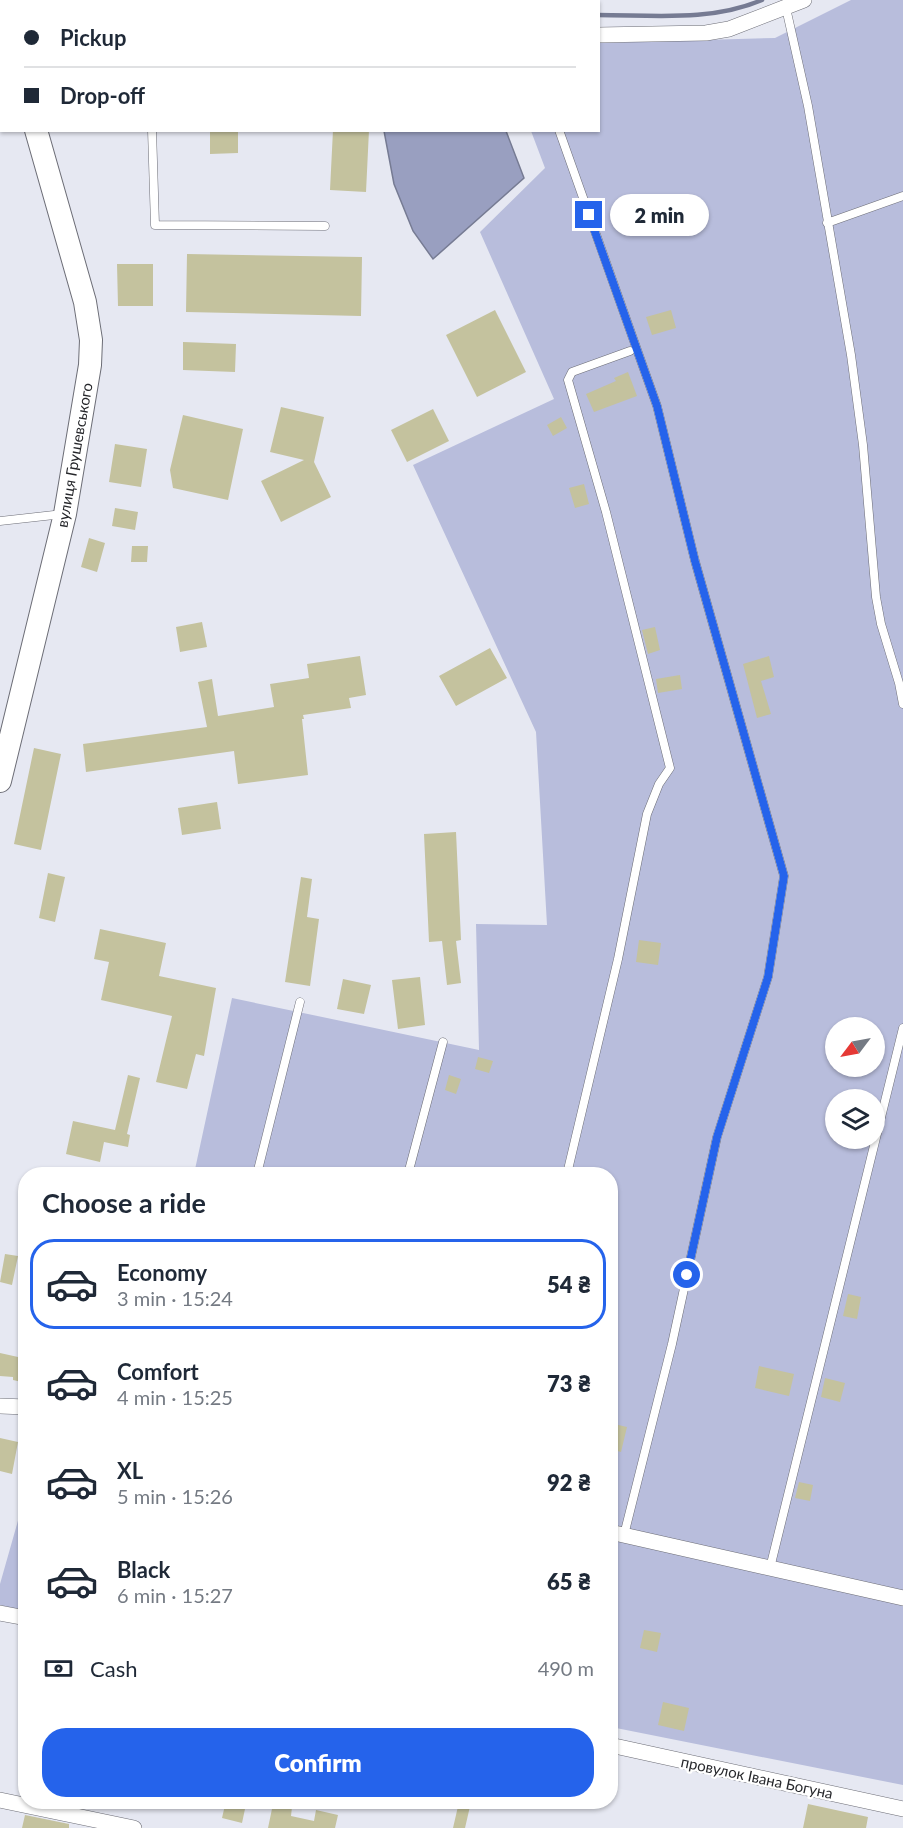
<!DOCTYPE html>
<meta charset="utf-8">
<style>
:root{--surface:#fff;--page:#f2f2f3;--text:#1f2937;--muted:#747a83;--line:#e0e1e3;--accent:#2563eb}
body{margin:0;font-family:Lato,sans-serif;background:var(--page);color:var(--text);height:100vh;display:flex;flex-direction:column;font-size:22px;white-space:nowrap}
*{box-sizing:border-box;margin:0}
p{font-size:20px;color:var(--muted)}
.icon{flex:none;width:33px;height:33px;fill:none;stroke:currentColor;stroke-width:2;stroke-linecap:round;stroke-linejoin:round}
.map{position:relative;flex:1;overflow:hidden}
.sheet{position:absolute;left:18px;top:1167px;width:600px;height:642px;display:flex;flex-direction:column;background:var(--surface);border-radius:24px;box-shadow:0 2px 4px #0004}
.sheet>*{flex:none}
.hud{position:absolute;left:0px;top:0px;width:600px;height:132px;box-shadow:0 2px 4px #0004;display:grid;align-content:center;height:132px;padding:0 24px;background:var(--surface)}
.needle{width:39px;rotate:238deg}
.fabs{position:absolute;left:825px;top:1017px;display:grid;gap:12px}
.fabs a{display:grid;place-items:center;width:60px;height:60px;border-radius:50%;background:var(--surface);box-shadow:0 2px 4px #0004;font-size:30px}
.end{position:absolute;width:27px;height:27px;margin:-14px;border:8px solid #2563eb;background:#fff;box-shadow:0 0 0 3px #fff}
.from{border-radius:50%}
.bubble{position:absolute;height:42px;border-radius:21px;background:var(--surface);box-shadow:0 2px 4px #0004;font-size:20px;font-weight:800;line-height:42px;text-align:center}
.hud b{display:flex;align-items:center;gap:21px;height:57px;font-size:22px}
.hud b+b{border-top:2px solid var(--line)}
.hud i{width:15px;height:15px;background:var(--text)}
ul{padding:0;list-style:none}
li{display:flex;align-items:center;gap:18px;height:90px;margin:0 12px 9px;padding:0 12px;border:3px solid transparent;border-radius:24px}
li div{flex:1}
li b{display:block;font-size:22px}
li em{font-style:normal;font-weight:800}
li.selected{border-color:var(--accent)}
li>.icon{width:54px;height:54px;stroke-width:1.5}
h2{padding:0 24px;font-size:27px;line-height:72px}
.pay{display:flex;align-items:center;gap:15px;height:66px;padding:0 24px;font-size:22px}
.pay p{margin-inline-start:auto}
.action{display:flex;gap:12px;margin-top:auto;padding:12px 24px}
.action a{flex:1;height:69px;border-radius:24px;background:var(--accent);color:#fff;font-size:24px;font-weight:800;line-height:69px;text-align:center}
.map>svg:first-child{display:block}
.green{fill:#b8bddc;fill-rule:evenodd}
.water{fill:#999fc0;stroke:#767b93;stroke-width:1.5}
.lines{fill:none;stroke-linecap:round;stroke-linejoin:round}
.stream{stroke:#767b93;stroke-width:4.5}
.building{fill:#c4c29e}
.lane-casing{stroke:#6c6d76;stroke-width:9}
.street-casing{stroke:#6c6d76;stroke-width:16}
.secondary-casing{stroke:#6c6d76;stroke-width:24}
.lane{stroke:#fff;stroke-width:8}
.street{stroke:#fff;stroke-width:15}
.secondary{stroke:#fff;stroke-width:22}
.route{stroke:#2563eb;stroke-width:8}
.labels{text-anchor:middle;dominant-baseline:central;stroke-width:4.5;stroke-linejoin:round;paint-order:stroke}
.street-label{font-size:15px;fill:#26272b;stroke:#fff}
</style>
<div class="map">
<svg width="903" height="1828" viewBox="0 0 903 1828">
<rect width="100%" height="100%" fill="#e6e8f2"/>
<path class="green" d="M851,0H903V1785L611,1727L610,1174H194L232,998L479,1050L476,924L547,925L536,732L413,465L554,399L480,232L545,168L531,131L598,130L599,43L775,38ZM836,1028H874V1066H836ZM836,1100H874V1138H836Z
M25,1496V1611L0,1605V1584Z"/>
<path class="water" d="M384,131H506L524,178L433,259L413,231L394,184Z"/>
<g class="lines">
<path class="stream" d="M598,15C653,15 711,22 762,0"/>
</g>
<path class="building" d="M210,130H238V153L210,154Z
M333,130H369L366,192L330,190Z
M187,254L362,257L361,316L186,312Z
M117,264H153V306H118Z
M495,310L526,372L477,397L446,335Z
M671,310L676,328L652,335L646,317Z
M183,342L236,344L235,372L183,370Z
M628,372L637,396L594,412L586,394L616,381L614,378Z
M281,407L324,417L314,462L331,497L281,522L261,481L304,460L270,452Z
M433,409L449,441L407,462L391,430Z
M183,415L243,429L228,500L173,488L170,470Z
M561,417L567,428L553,436L547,425Z
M115,444L147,449L141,487L109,482Z
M584,484L589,504L575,508L569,488Z
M115,508L138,512L135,530L112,526Z
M89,538L105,543L97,572L81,567Z
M132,546H148L147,562H131Z
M202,622L207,647L180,652L176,627Z
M655,627L660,650L648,654L642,630Z
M490,648L507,678L456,706L439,676Z
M360,656L366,695L349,698L351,708L303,715L304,719H302L308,775L238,784L234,751L86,772L83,744L207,727L198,682L212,679L218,716L274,707L270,684L309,678L307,664Z
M769,656L774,677L761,681L771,714L757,718L743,664Z
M680,675L682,689L658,693L656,679Z
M34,748L61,754L41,850L14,844Z
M217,802L221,829L182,835L178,808Z
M456,832L461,940L456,941L461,983L447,985L442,941L429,942L424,834Z
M48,873L65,877L55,922L39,918Z
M301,877L312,879L307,917L319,919L310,986L285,982Z
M100,929L166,943L159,976L216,988L204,1056L196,1054L187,1089L156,1082L172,1016L101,1000L109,962L94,959Z
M639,940L661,943L658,965L636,962Z
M420,977L425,1025L398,1029L392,980Z
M343,979L371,985L364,1014L337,1009Z
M478,1057L493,1061L489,1073L475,1069Z
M128,1075L140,1078L127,1134L130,1135L128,1147L104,1142L100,1162L66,1154L73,1121L115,1130Z
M449,1075L461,1079L456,1094L445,1090Z
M5,1254L18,1256L12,1285L0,1282Z
M848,1294L861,1297L857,1319L843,1316Z
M20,1345L26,1346V1383L13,1380V1377L0,1376V1353L18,1357Z
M759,1366L794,1374L789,1396L755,1388Z
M825,1378L845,1383L840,1402L821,1397Z
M610,1423L627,1427L621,1452L610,1449Z
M0,1438L18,1442L12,1474L0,1471Z
M799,1482L813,1485L810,1501L795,1498Z
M644,1630L661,1633L657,1652L640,1648Z
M663,1702L689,1708L684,1731L658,1725Z
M459,1802H471L465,1828H453Z
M273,1804L292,1807L291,1816L314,1821L316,1810L338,1815L335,1828H268Z
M808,1804L868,1817L866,1828H803Z
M225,1805L245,1809L242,1823L222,1818Z
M25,1815L69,1824V1828H22Z"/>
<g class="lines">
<g class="lane-casing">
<path id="lane" d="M786,8L808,106L851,355L863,445L876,597L881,624L899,683L903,704
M0,81H2
M152,130L155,225L325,226
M559,130L657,406L695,561L784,876L768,977L717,1137L672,1344L624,1535
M827,223L903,196
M0,521L63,514
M257,1174L300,1002
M408,1174L443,1042
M567,1174L618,959L647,814L659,784L670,768L606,512L568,380L572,372L630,351
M770,1568L903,1028"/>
</g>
<g class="street-casing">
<path id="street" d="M598,35L706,33L729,29L804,0
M0,1406L26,1407
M610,1532L903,1598
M0,1613L26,1618
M610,1745L903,1809
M0,1800L134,1828"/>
</g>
<g class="secondary-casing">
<path id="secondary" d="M0,10L2,15
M0,781L65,514L90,365L91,340L85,302L36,130"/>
</g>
<use href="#lane" class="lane"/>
<use href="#street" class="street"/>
<use href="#secondary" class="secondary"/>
</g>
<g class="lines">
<path class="route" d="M589,215L657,406L695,561L784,876L768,977L717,1137L687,1275"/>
</g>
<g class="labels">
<g class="street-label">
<text transform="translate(74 455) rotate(-80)">вулиця Грушевського</text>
<text transform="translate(757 1777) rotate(12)">провулок Івана Богуна</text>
</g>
</g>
</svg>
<div class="fabs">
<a><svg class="needle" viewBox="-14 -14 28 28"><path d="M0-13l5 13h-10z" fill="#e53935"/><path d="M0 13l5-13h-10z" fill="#747a83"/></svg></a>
<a><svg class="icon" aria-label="layers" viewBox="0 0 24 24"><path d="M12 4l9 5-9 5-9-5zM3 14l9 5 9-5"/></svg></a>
</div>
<i class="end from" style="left:687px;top:1275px"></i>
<i class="end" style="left:589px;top:215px"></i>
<div class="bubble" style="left:610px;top:194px;width:99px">2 min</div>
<div class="hud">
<b><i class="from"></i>Pickup</b>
<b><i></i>Drop-off</b>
</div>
<section class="sheet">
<h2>Choose a ride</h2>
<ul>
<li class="selected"><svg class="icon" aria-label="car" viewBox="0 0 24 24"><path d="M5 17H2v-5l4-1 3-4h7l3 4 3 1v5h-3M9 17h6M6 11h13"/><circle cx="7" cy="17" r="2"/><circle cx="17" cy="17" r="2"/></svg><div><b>Economy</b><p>3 min · 15:24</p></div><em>54 ₴</em></li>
<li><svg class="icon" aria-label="car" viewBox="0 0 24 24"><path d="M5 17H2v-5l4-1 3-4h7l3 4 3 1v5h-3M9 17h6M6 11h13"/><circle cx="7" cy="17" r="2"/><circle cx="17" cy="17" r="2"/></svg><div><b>Comfort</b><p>4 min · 15:25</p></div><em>73 ₴</em></li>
<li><svg class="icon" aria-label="car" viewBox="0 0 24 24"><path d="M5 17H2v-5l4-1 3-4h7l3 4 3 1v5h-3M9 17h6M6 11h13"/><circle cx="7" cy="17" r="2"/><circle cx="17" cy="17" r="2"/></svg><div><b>XL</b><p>5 min · 15:26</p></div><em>92 ₴</em></li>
<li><svg class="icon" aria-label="car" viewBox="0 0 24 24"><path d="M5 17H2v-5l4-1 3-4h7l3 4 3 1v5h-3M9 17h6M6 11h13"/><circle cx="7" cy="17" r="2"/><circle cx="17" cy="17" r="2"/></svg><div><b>Black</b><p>6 min · 15:27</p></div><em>65 ₴</em></li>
</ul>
<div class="pay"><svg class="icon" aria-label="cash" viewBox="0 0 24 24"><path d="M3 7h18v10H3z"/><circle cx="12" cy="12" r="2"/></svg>Cash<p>490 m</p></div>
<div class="action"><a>Confirm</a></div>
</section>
</div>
